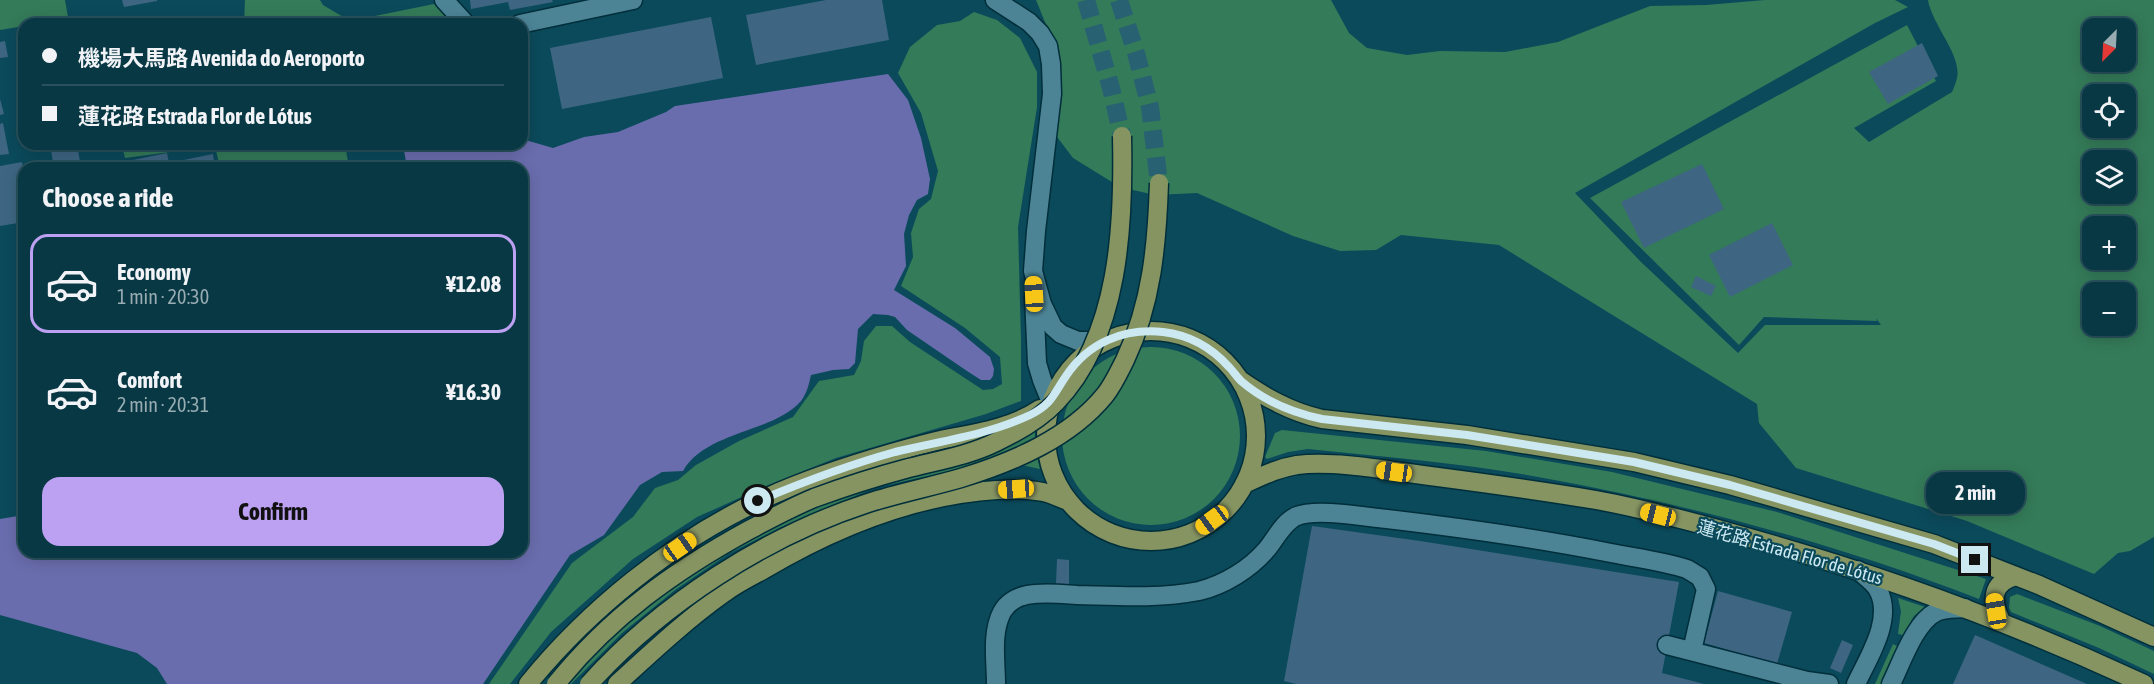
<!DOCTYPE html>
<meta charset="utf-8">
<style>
:root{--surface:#083844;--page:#16434f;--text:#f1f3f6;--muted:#98acb2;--line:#29525d;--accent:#bca0f2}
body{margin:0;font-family:"Asap Condensed","Noto Sans SC",sans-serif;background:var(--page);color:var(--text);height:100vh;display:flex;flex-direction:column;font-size:22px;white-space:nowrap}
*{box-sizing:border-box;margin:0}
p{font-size:20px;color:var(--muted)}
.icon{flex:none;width:33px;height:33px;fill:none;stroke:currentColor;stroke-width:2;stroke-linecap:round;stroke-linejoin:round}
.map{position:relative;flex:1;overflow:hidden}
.panel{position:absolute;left:18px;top:162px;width:510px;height:396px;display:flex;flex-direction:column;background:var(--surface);border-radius:18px;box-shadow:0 3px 15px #0003,0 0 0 2px var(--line)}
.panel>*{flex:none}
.hud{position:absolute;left:18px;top:18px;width:510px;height:132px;border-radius:18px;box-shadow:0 3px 15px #0003,0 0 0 2px var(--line);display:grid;align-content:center;height:132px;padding:0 24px;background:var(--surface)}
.needle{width:39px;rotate:204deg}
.tools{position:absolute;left:2082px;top:18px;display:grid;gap:12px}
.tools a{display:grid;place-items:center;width:54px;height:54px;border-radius:12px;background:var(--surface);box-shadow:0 3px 15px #0003,0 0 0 2px var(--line);font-size:30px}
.end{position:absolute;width:27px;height:27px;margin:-14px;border:8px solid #cce9f2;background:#111;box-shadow:0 0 0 3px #111}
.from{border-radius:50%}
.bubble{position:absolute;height:42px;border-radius:18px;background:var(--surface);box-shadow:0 3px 15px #0003,0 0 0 2px var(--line);font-size:20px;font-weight:700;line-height:42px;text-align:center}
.car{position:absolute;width:18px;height:36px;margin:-18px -9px;border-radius:8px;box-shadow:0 0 4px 2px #0007;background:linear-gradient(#f5c518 24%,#345 0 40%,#f5c518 0 76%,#345 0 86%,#f5c518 0)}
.hud b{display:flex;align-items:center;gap:21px;height:57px;font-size:22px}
.hud b+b{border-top:2px solid var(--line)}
.hud i{width:15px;height:15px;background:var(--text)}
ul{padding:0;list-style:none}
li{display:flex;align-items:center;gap:18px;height:99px;margin:0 12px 9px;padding:0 12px;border:3px solid transparent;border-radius:18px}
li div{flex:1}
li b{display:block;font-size:22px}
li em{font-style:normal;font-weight:700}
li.active{border-color:var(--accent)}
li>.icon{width:54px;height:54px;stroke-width:1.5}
h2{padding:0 24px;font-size:27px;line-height:72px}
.primary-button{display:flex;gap:12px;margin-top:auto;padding:12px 24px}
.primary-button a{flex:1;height:69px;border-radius:18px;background:var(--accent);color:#111;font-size:24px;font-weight:700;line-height:69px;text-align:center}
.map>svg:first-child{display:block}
.green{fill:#347b59;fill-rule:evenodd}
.water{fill:#6a6dad}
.building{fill:#3e6683}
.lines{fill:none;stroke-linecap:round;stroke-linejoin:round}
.major-tunnel{stroke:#286272;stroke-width:18;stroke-dasharray:18 9;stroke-linecap:butt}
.minor-casing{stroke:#002f3b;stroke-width:21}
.major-casing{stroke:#002f3b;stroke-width:21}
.minor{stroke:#4c8496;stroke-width:18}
.major{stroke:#869462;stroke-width:18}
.major-bridge-casing{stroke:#002f3b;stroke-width:21;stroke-linecap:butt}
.major-bridge{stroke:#869462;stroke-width:18}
.route{stroke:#cce9f2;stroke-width:8}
.labels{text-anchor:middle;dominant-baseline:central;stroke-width:4.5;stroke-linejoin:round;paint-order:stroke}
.street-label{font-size:18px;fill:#cce9f2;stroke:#0b4a5b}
</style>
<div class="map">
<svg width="2154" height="684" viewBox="0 0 2154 684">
<rect width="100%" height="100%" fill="#0b4a5b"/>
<path class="green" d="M0,0H65L68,17L24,24V26L0,30Z
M245,0H320L323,5L350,21L434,4L444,14L447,24H244Z
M1036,0H1331L1349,33L1367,48L1407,55L1440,51L1505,52L1558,42L1650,6L1706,5L1765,0H1895L1908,7L1875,23L1575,193L1641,262L1738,353L1765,325H1881L1876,318L1877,321L1764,317L1739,345L1590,198L1907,25L1936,81L1854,128L1869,142L1952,92C1954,87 1956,83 1957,78C1962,55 1932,25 1928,0H2154V537L2130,551L2118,553L2094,574L1967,521L1796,468L1759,423L1757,404L1499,245L1401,235L1376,250L1340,251L1293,236L1197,193L1155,195L1120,187L1073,158L1051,129L1058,54ZM2092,28H2126V62H2092ZM2092,94H2126V128H2092ZM2092,160H2126V194H2092ZM2092,226H2126V260H2092ZM2092,292H2126V326H2092Z
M974,12L997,20L1020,38L1037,72V107L1018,227L1021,340V401L986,414L836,458L771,484L697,517L633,559L551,632L510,684H489L572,563L633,517L655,488L678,480L696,465L739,441L793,417L819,381L854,375L861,361L864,341L876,326H892L910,342L983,390L993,389L1002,384L1000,357L965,328L901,286L913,257L911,233L919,209L931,199L938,171L921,113L898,73L910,47L937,25L960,21Z
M127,144H345L349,168H220L215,146L125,158L122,145Z
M1062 436a89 89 0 1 1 178 0a89 89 0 1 1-178 0Z
M1035,428V448L1040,469L1013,463H986L874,488L779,528L728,554L675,590L622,633L571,684H547L724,536Z
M1282,430L1486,451L1612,472L1777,512L1986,579L1979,599C1837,544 1688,504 1538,477C1462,463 1385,457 1308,449L1288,452L1267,459L1265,457L1275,433Z
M2017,594L2100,626L2154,651V674L2099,648L2011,612L2009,608L2010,597Z
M1898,598L1925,607L1914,616L1903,635L1898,634L1901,611Z
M1893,644L1899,647L1882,684H1875Z"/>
<path class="water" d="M888,74L908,100L921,138L930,179L928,194L917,200L909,215L904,234L906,266L894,290L955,328L990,357L994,369L993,376L990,380H981L967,371L907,330L895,317L888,315L873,314L858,329L855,363L849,369L833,370L811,375C809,384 807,393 801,401C773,433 706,431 683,471L662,472L640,485L604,535L570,555L483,684H167L157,668L137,653L0,615V519L24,515V552H522V168H407L403,144H522V139L553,148L584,137L618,132L666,112L675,106Z"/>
<path class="building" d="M122,0H157V1L124,7Z
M470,0H552L553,2L510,10L508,2L471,9Z
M826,0H882L889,40L756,65L746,15Z
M711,17L723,78L562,109L550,48Z
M5,41L8,57L0,58V42Z
M1922,43L1938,76L1888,104L1869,72Z
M0,99L4,114L0,115Z
M3,123L9,154L0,155V124Z
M50,144H77L81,168H54Z
M167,153L169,163L213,154L215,168H129L128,161Z
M22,162L24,172V222L0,226V166Z
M1702,164L1724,209L1644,248L1621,202Z
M1772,223L1793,265L1730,297L1709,255Z
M1696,276L1716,286L1711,296L1691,287Z
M1312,526L1420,541L1679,582L1662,673L1704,684H1296L1284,681Z
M1057,559L1069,560V584H1056Z
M1718,591L1792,612L1777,664L1704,643Z
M1975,635L2087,684H1953Z
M1842,640L1853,645L1841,673L1830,668Z"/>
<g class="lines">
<path class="major-tunnel" d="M1086,0L1111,88L1122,136
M1119,0L1136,53L1150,107L1159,183"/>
<g class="minor-casing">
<path id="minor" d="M444,0L466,24
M995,0L1029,22L1040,33L1048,46L1051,64L1052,94L1036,231L1033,271L1042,304L1053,327L1061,334L1078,341H1102
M520,24L633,0
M1034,297L1037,363L1042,380L1051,402
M1667,645L1807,681L1829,684
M996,684C996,662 991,633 1002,612C1007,603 1017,597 1027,595C1043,592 1061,594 1077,595C1117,596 1158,599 1199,591C1224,585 1250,569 1267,549C1276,538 1284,521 1297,516C1317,508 1365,517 1387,519C1463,528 1537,538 1611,553C1636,558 1662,561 1687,569L1700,577L1706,589L1692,651
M1856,684C1868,658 1894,619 1878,590C1874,582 1864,576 1858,570
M1891,684C1901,664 1915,622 1936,612C1944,608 1957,609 1965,608"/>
</g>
<g class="major-casing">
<path id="major" d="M1046 436a105 105 0 1 1 210 0a105 105 0 1 1-210 0Z
M1240,380C1266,398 1291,412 1322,419L1467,435L1634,462L1730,485L1934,544L2039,585L2154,637
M1244,484C1262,476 1278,468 1297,465C1337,460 1396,472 1438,477C1491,484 1543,491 1596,500C1656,511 1716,528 1774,545C1901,582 2024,628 2144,684
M2002,623C1991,601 1990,583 2016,576
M528,684C588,610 672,542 759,501C801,481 847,466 892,453C909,448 927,443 945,439C977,433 1012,428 1040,409
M617,684C651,653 686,620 724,593C736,584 750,577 763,570C834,528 915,495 997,490C1012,489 1028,489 1043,492C1052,494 1060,498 1068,501"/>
</g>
<use href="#minor" class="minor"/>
<use href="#major" class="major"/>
<g class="major-bridge-casing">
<path id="major-bridge" d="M556,684C610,617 674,571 749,530C770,519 792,507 814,498C844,487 875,477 905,469C935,461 968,456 996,442C1017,432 1040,419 1056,402C1120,336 1124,223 1122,136
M589,684C661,604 766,536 868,503C899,493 930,487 961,478C1013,462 1070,438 1105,395C1113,385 1119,372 1125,360C1152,303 1157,244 1159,183"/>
</g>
<use href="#major-bridge" class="major-bridge"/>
</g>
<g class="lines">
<path class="route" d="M758,501C803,482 848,465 895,452C940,441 988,435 1030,415C1052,404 1053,395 1066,376C1088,343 1123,328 1163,332C1189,335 1212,348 1229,367C1233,371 1237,377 1241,381C1264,401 1294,413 1322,419L1467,435L1634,462L1730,485L1934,544L1975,560"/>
</g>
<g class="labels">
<g class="street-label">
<text transform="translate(1790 552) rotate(16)">蓮花路 Estrada Flor de Lótus</text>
</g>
</g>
</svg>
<div class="tools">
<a><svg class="needle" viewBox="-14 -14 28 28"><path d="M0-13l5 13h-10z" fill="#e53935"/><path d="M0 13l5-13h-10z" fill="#98acb2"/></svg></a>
<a><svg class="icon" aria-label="locate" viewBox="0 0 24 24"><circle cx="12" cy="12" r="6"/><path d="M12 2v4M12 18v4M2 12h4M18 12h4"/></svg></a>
<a><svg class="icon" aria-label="layers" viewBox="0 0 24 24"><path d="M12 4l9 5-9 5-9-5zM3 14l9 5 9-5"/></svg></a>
<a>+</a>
<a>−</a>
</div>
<i class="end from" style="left:758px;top:501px"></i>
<i class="end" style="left:1975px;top:560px"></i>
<div class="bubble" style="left:1926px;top:472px;width:99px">2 min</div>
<i class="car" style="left:1034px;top:294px;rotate:357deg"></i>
<i class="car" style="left:1394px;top:472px;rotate:278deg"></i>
<i class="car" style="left:1016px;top:489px;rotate:266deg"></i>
<i class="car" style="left:1658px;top:515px;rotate:284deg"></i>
<i class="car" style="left:1212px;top:520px;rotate:234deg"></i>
<i class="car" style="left:680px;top:547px;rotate:55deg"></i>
<i class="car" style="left:1996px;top:611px;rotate:351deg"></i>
<div class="hud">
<b><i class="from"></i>機場大馬路 Avenida do Aeroporto</b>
<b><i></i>蓮花路 Estrada Flor de Lótus</b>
</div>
<section class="panel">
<h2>Choose a ride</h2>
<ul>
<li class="active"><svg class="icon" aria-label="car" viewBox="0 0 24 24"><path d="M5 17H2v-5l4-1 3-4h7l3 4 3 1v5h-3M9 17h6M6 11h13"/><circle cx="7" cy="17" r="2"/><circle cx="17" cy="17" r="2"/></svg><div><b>Economy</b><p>1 min · 20:30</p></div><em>¥12.08</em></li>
<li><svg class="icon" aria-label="car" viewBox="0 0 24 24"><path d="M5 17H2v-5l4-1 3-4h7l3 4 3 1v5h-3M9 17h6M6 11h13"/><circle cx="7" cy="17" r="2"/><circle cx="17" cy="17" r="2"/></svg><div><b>Comfort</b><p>2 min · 20:31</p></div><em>¥16.30</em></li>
</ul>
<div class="primary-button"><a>Confirm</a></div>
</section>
</div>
